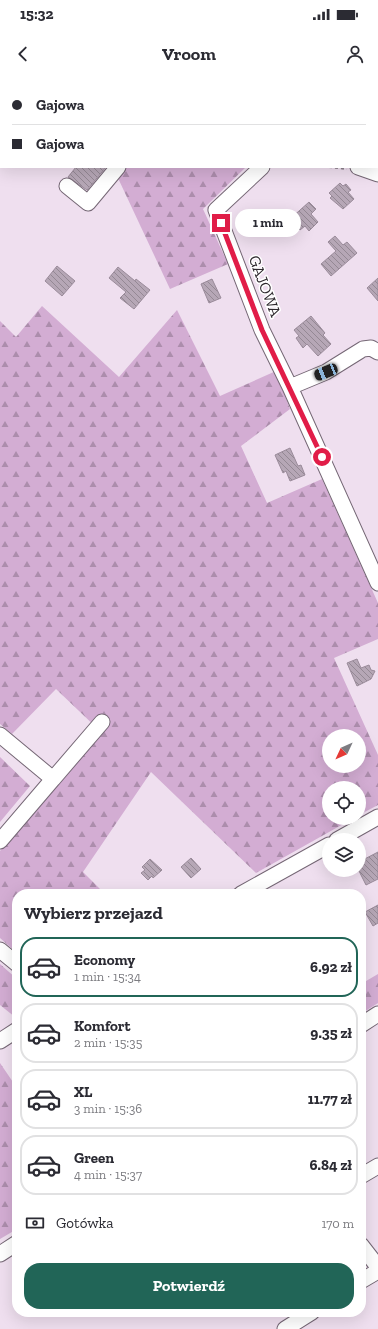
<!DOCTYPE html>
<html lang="pl">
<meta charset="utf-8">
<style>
:root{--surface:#fff;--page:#f7f7f7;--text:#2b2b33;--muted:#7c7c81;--line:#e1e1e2;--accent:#216557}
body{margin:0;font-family:"Zilla Slab",serif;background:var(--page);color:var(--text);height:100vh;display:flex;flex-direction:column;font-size:15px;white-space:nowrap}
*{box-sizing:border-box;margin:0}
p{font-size:13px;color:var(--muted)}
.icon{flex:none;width:22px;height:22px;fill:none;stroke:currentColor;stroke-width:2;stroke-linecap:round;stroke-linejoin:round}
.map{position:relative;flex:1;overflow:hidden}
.details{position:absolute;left:12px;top:809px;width:354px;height:428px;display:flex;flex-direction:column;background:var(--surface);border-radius:16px;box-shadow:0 4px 16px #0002}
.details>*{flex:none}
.banner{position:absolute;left:0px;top:0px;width:378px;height:88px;box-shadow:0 4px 16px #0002;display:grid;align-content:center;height:88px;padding:0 12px;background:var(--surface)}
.needle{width:26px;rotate:226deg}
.tools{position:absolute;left:322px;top:649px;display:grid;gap:8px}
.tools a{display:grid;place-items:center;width:44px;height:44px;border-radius:50%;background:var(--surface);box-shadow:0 4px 16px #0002;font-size:20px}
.end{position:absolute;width:18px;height:18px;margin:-9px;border:5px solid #e11d48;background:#fff;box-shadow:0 0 0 2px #fff}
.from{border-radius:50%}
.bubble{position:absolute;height:28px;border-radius:14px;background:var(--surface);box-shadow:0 4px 16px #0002;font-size:13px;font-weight:700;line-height:28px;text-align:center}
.car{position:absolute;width:12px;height:24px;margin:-12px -6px;border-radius:5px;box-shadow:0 0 3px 1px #0007;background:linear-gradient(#222 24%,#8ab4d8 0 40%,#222 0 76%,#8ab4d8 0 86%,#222 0)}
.banner b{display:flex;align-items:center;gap:14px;height:38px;font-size:15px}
.banner b+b{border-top:1px solid var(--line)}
.banner i{width:10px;height:10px;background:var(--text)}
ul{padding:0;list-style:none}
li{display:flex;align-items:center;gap:12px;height:60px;margin:0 8px 6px;padding:0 4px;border:2px solid var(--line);border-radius:16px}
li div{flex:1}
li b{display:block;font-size:15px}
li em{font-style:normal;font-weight:700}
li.current{border-color:var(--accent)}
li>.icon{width:36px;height:36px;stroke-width:1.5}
h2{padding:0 12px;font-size:18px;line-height:48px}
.pay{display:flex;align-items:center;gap:10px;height:44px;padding:0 12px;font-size:15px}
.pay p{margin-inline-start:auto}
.primary-button{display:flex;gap:8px;margin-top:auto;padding:8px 12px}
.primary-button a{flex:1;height:46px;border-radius:16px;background:var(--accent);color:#fff;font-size:16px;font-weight:700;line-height:46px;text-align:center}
.status{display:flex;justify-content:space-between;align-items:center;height:28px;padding:0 20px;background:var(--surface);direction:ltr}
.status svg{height:11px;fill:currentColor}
header{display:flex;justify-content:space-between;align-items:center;height:52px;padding:0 12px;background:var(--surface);font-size:18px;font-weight:700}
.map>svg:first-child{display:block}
.forest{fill:url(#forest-firs);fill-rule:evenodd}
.building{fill:url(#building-back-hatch);stroke:#9a8b9a}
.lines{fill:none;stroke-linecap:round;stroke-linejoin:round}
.minor-casing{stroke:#756775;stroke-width:17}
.path{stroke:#8b808b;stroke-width:2;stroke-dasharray:3 3;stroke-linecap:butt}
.minor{stroke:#fff;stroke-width:15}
.route{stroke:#e11d48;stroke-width:5}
.labels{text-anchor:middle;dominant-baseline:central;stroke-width:3;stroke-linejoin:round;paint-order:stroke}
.street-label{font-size:16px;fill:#2d272d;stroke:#fff}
</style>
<div class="status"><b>15:32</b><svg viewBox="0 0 49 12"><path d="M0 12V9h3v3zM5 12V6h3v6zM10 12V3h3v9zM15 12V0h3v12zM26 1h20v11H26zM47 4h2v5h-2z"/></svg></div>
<header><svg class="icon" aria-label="back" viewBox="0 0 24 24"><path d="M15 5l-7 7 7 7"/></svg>Vroom<svg class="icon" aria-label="person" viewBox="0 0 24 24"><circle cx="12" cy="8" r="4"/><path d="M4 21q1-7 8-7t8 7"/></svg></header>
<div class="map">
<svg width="378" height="1249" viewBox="0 0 378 1249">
<defs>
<pattern id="forest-firs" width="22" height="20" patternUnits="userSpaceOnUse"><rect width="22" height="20" fill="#d3add3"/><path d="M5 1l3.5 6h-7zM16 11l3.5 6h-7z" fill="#ac8dac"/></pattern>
<pattern id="building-back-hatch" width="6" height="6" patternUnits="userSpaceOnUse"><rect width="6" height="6" fill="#b6a7b6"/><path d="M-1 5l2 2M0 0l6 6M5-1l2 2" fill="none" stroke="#948894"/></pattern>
</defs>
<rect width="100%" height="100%" fill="#efdfef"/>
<path class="forest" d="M124,87H246L203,129L228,184L170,209L117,96Z
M42,226L119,297L177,230L220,316L276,291L290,329L241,366L267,423L322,399L378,523V559L334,578L378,675V725L359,735V708H329V738H354L256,793L151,692L83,792L105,814H17V873L0,858V771L101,652L56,609L12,654L0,644V241L16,257ZM329,656H359V686H329Z
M0,677L30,706L0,742Z
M0,884L17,899V936L15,937L0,925Z
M378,894V923L361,934V904Z
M0,983L17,1008V1149L0,1159Z"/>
<path class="building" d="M76,87H106L87,110L68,97Z
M340,103L343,106L346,104L351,110L348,112L354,119L343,129L330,118L332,116L329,113Z
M309,122L316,129L311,134L318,142L309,151L305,146L300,150L290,139Z
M335,156L343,165L347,162L357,173L331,196L321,184L336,171L328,162Z
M57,186L75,201L62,216L45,201Z
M118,187L135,201L136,199L150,210L134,229L120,218L126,212L109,198Z
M378,198V221L367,208Z
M212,199L221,218L209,223L201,204Z
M311,236L325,253L323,255L331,264L318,276L307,264L303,268L296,258L299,256L294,250Z
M290,368L298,386L301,385L305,395L290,401L286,391L283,393L275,375Z
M357,579L361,588L369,585L371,590L375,591L371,599L357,606L347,583Z
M378,772V799L366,805L359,791V782Z
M191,778L201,789L191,798L181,787Z
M150,779L162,790L153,798L152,796L148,800L141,793L145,790L142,787Z
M378,825V843L373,846L365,832Z"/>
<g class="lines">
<g class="minor-casing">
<path id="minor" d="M127,0L129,1
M61,1L62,0
M174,1L175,0
M278,1L279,0
M0,72L1,71
M262,87L216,130L262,250L290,307L378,503
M358,87L378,94
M67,106L88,123L118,87
M290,307L326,292L363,269L371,268L378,272
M0,655L53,699L0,761
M53,699L102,642
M337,760L378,737
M241,814L329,765
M0,870L17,884
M361,945L378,934
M0,961L17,950
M361,1096L378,1086
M361,1165L378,1187
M0,1174L17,1163
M361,1201L378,1191
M285,1249L312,1232"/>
</g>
<path class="path" d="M329,87L347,89"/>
<use href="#minor" class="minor"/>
</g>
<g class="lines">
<path class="route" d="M221,143L262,250L322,377"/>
</g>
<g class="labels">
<g class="street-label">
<text transform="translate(265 206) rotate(69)">GAJOWA</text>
</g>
</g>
</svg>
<div class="tools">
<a><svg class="needle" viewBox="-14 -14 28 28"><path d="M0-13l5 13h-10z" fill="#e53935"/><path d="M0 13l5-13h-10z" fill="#7c7c81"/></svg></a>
<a><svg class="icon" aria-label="locate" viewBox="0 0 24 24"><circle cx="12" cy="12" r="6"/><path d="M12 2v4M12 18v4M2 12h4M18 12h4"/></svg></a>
<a><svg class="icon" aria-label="layers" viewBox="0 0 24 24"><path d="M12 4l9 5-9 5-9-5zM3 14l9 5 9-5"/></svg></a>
</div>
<i class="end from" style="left:322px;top:377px"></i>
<i class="end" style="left:221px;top:143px"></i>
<div class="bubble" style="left:235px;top:129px;width:66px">1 min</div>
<i class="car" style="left:326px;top:292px;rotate:248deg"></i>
<div class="banner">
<b><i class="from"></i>Gajowa</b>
<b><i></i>Gajowa</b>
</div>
<section class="details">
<h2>Wybierz przejazd</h2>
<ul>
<li class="current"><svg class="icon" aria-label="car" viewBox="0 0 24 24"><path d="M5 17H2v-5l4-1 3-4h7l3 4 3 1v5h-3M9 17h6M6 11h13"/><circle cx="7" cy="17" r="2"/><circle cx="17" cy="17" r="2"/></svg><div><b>Economy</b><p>1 min · 15:34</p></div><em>6.92 zł</em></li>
<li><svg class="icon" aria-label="car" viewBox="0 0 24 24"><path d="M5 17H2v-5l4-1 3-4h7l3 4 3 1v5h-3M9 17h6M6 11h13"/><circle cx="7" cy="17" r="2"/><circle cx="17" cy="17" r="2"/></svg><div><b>Komfort</b><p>2 min · 15:35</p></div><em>9.35 zł</em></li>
<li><svg class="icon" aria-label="car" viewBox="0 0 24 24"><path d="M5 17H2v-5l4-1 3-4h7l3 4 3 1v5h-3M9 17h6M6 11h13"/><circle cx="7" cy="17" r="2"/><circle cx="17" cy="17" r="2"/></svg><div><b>XL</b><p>3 min · 15:36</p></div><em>11.77 zł</em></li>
<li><svg class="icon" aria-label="car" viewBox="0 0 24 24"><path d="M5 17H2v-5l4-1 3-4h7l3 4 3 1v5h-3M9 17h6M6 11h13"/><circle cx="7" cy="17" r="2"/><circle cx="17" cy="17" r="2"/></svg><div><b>Green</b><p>4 min · 15:37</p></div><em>6.84 zł</em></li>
</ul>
<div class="pay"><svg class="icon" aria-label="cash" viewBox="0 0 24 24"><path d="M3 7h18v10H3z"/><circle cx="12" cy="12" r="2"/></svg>Gotówka<p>170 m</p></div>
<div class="primary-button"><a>Potwierdź</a></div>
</section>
</div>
